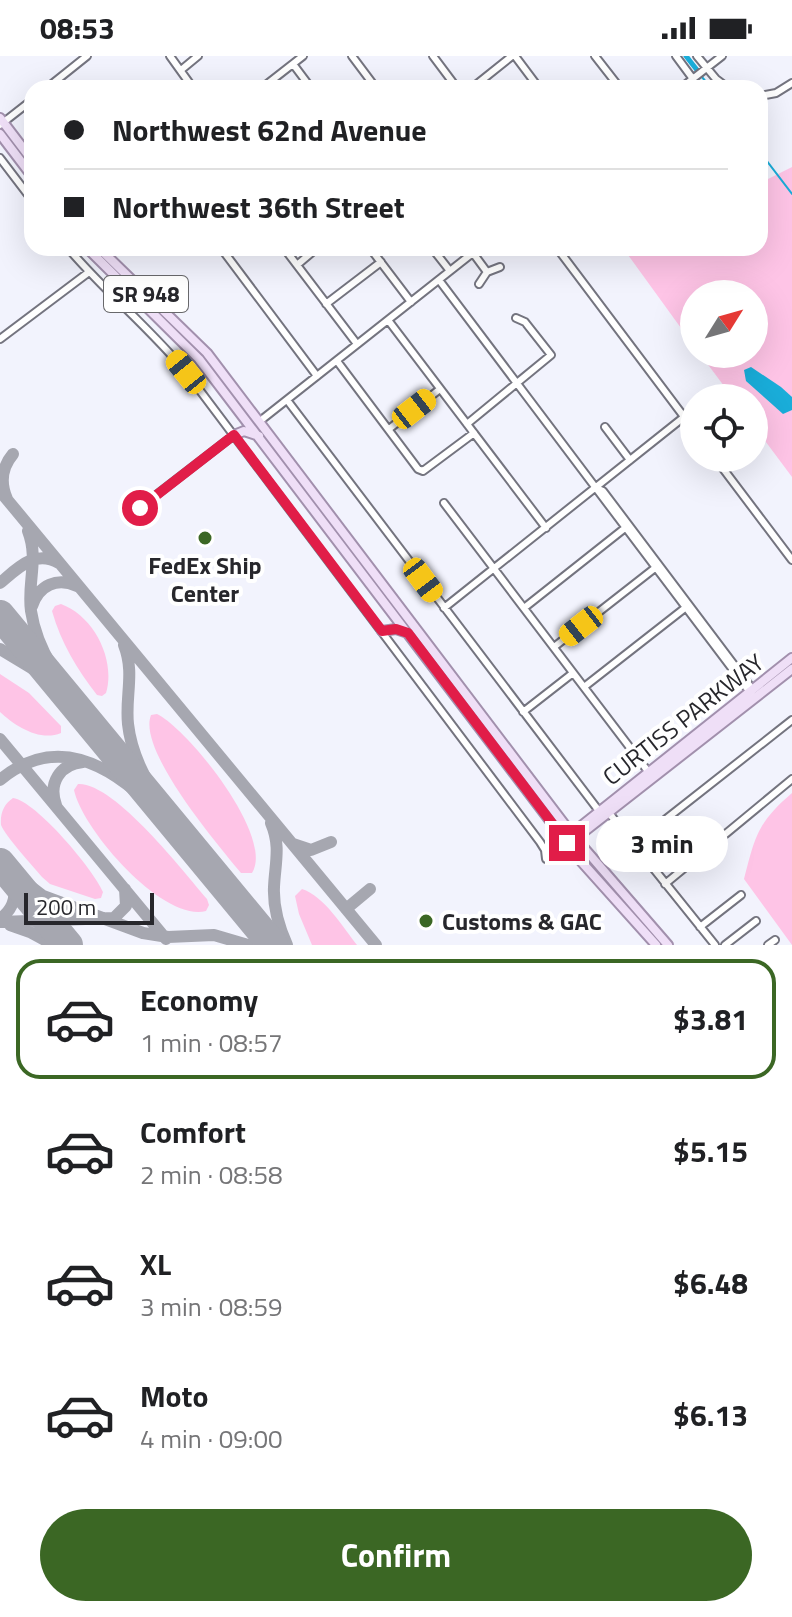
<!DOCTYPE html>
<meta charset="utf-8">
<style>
:root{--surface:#fff;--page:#f2f2f2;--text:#202124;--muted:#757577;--line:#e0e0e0;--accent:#3b6724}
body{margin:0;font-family:"Titillium Web",sans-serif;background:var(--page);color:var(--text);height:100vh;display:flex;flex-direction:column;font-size:30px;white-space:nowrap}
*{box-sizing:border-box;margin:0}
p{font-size:26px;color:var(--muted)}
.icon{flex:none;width:44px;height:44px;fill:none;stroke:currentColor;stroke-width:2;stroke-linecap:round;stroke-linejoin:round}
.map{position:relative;height:889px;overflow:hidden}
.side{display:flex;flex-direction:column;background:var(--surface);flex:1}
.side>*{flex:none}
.guide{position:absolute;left:24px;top:24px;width:744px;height:176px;border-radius:24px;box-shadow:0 8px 32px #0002;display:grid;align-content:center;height:176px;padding:0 40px;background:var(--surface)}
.needle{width:52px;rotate:53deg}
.tools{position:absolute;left:680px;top:224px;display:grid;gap:16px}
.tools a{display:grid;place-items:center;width:88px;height:88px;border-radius:50%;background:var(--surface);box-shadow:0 8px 32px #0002;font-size:40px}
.scale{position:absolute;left:24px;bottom:20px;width:130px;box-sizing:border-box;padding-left:8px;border:4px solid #27272c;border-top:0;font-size:22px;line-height:28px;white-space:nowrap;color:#27272c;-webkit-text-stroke:6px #fff;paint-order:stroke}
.end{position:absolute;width:36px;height:36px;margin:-18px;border:10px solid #e11d48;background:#fff;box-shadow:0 0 0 4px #fff}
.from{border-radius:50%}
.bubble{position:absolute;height:56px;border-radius:28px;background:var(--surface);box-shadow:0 8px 32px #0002;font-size:26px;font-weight:700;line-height:56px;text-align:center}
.car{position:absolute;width:24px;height:48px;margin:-24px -12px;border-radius:10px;box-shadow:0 0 6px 2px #0007;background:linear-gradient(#f5c518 24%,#345 0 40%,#f5c518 0 76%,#345 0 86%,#f5c518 0)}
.guide b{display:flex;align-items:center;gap:28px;height:76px;font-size:30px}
.guide b+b{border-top:2px solid var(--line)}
.guide i{width:20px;height:20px;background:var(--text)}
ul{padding:14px 0 0;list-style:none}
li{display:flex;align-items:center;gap:24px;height:120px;margin:0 16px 12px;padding:0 24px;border:4px solid transparent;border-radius:24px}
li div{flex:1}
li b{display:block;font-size:30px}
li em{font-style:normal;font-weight:700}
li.selected{border-color:var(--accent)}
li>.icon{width:72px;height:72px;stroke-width:1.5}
.button{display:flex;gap:16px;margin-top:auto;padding:16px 40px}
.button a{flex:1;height:92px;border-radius:48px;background:var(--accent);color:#fff;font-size:32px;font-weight:700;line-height:92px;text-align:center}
.status{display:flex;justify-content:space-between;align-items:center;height:56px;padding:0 40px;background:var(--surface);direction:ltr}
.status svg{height:22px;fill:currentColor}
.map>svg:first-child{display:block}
.green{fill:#fec4e6}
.water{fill:#1aadd9}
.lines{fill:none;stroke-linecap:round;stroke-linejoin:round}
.stream{stroke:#1aadd9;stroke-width:2}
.canal{stroke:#1aadd9;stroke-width:5}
.taxiway{stroke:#a6a7b0;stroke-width:12}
.runway{stroke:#a6a7b0;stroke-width:30}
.minor-casing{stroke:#74747f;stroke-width:10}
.major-casing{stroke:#a290ad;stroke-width:12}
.minor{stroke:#fff;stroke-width:6}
.major{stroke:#efdff7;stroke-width:8}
.route{stroke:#e11d48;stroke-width:10}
.poi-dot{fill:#3b6724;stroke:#fff;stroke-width:3}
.labels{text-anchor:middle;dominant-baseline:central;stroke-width:8;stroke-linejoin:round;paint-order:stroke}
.shield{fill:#fff;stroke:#68686b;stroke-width:2}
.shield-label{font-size:22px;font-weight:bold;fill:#27272c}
.poi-label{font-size:24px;font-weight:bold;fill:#27272c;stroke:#fff}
.street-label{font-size:24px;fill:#27272c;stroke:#fff}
</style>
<div class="status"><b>08:53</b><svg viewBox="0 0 49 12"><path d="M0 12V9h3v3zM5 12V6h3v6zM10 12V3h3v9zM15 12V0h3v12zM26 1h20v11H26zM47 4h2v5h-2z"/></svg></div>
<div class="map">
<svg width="792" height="889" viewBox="0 0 792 889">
<rect width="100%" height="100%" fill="#f2f3fd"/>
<path class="green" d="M792,111V421L754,370V342H733L700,298H754V238H694V290L623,192H760V127Z
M61,548C94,560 116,604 106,637L102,640L97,639C77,613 61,587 52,555L55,550Z
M0,618L29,637L61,670V677C40,686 15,670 0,656Z
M157,658C188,673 275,781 252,817H241C218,789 137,694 151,659Z
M78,728C114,726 184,816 207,843L209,849L206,855C162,866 82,773 74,734Z
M792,737V889L744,823C755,781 757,767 792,737Z
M13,742C36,745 94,814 103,836L101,842L95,843L50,828L42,821C32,809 6,781 1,769C0,757 4,748 13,742Z
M302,833C324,840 343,871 357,889H312L299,858L295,840Z"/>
<path class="water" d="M751,311L781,331L792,341V354L783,358L746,325L744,314Z"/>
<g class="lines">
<path class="stream" d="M702,21L711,32
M760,96L792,138"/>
<path class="canal" d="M686,0L697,14"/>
<path class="taxiway" d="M0,435L376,889
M7,443C0,427 2,411 13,398
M28,475C39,503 27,527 31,555C39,610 83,651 113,695
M0,527C18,512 35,493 59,507
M32,550C39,529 57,521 77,530
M124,589C135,617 125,640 128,668C134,723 177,768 209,811
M0,593L35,614L70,648
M0,683L166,883
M0,724C61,673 121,715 166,765
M56,749C48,727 60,708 83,706
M271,767C281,790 275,808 274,831C273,852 279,871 287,889
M293,788L311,794L331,786
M0,807L43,840L143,877L168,881L214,879L248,889
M346,853L370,833
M0,863C16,851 17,837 11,820
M0,866L114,862L126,850L125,833
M10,869L30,876L54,889"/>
<path class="runway" d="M0,559L273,889
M0,807L68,889"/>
<g class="minor-casing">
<path id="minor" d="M170,0L193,32
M352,0L376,32
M433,0L457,32
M515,0L539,32
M595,0L620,32
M676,0L693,23
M697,0L716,23L728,32
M293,8L311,32
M181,14L198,0
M47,32L87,0
M262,32L303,0
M472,32L512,0
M681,32L722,0
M760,40L776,37L792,27
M0,69L32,44
M0,102L32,144
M68,192C105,236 150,272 186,316L540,786L545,794L546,803L567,787
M221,192L317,320
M284,192L357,288
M370,192L411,246
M432,192L450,215
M557,192L694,374
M473,197L487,216
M297,209L317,192
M439,224L752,639
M479,228L487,216L500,211
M326,248L381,206
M388,264L546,472
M0,283L89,216
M337,305L418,413L423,415L474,377
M287,344L599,755
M260,365L479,192
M467,368L551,299L525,266L516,262
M605,371L630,404
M389,373L440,333
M715,402L792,504
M596,432L603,435L753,634
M444,447L650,718
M133,457L234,379
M444,552L684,361
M524,552L625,472
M554,591L655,512
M584,631L685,552
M523,656L573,617
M609,757L715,889
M633,789L792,664
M665,828L792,723
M700,871L741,839
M725,889L756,865
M768,889L775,884"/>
</g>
<g class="major-casing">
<path id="major" d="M0,62L32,104
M0,78L32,120
M87,192L199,303L579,803L656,889
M99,192L207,297L571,777L668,889
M234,379L244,375L259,380
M382,575L396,573L408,577
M570,779L792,602
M572,785L792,613"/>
</g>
<use href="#minor" class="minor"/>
<use href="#major" class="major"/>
</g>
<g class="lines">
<path class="route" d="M140,452L234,379L382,575L396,573L408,577L567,787"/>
</g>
<g class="poi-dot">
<circle cx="205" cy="482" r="8"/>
<circle cx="426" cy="865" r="8"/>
</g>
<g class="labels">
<rect class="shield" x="104" y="220" width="84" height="36" rx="6"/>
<g class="shield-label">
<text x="146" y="238">SR 948</text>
</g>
<g class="poi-label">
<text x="205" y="509">FedEx Ship<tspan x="205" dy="28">Center</tspan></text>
<text x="442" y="865" text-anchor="start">Customs &amp; GAC</text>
</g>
<g class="street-label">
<text transform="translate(683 663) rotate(-38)">CURTISS PARKWAY</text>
</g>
</g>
</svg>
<div class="tools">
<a><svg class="needle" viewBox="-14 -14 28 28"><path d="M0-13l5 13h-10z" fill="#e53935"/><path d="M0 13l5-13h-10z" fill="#757577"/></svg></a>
<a><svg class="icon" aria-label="locate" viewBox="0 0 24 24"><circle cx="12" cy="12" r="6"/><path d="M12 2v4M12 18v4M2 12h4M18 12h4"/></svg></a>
</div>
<div class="scale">200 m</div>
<i class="end from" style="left:140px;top:452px"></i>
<i class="end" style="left:567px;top:787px"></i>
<div class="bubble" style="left:596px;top:760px;width:132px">3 min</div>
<i class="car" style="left:186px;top:316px;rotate:321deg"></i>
<i class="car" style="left:414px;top:353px;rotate:52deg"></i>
<i class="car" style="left:423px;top:524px;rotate:143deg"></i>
<i class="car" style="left:581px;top:570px;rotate:232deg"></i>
<div class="guide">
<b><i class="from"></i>Northwest 62nd Avenue</b>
<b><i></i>Northwest 36th Street</b>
</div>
</div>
<section class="side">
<ul>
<li class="selected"><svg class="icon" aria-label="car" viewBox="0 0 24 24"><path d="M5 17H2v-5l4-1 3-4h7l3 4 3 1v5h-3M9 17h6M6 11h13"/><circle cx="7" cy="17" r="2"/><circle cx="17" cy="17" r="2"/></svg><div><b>Economy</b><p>1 min · 08:57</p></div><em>$3.81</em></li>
<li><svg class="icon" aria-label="car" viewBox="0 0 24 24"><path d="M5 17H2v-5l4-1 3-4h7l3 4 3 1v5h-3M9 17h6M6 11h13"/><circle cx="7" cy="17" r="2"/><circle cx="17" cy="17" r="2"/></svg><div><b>Comfort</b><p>2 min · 08:58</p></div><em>$5.15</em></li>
<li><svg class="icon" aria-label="car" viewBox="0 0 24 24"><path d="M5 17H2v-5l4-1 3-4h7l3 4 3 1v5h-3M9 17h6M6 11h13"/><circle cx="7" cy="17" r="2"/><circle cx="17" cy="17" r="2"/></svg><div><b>XL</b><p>3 min · 08:59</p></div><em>$6.48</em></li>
<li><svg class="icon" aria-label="car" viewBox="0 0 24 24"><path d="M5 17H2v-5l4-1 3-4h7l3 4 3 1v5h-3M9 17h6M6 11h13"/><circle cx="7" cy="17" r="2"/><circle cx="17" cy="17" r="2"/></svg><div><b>Moto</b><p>4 min · 09:00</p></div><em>$6.13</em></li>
</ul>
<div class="button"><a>Confirm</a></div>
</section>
